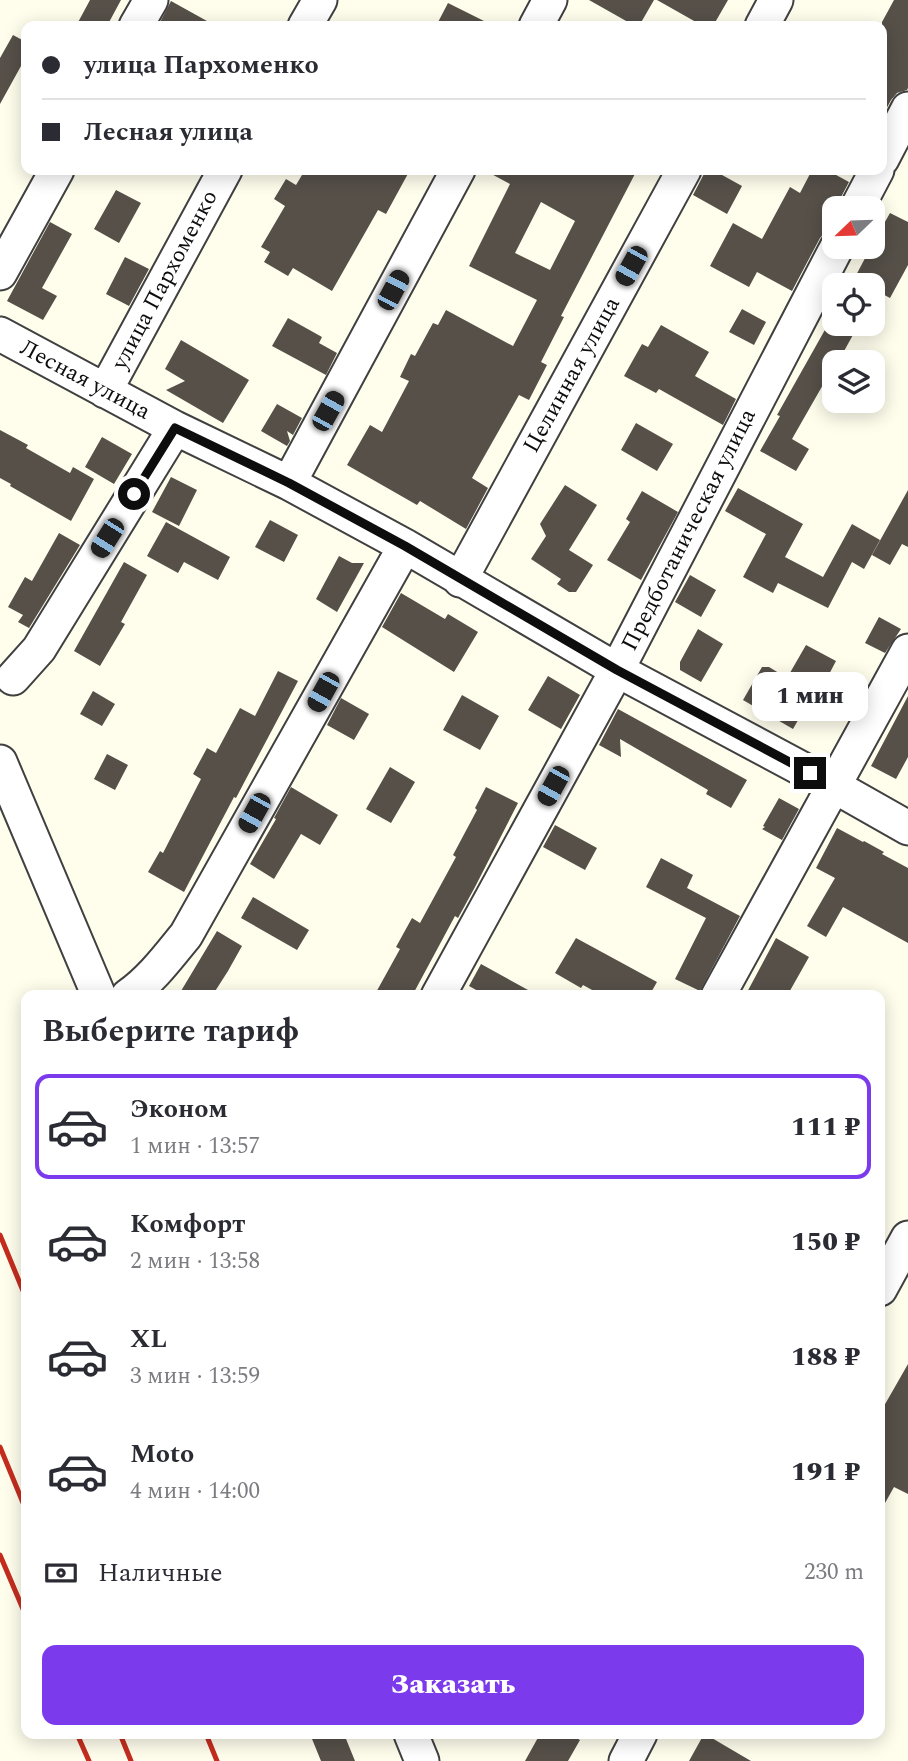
<!DOCTYPE html>
<html lang="ru">
<meta charset="utf-8">
<style>
:root{--surface:#fff;--page:#f2f2f3;--text:#2b2b33;--muted:#7c7c81;--line:#e1e1e2;--accent:#7c3aed}
body{margin:0;font-family:Spectral,serif;background:var(--page);color:var(--text);height:100vh;display:flex;flex-direction:column;font-size:26px;white-space:nowrap}
*{box-sizing:border-box;margin:0}
p{font-size:23px;color:var(--muted)}
.icon{flex:none;width:38px;height:38px;fill:none;stroke:currentColor;stroke-width:2;stroke-linecap:round;stroke-linejoin:round}
.map{position:relative;flex:1;overflow:hidden}
.panel{position:absolute;left:21px;top:990px;width:864px;height:749px;display:flex;flex-direction:column;background:var(--surface);border-radius:14px;box-shadow:0 4px 18px #0003}
.panel>*{flex:none}
.guide{position:absolute;left:21px;top:21px;width:866px;height:154px;border-radius:14px;box-shadow:0 4px 18px #0003;display:grid;align-content:center;height:154px;padding:0 21px;background:var(--surface)}
.needle{width:46px;rotate:247deg}
.tools{position:absolute;left:822px;top:196px;display:grid;gap:14px}
.tools a{display:grid;place-items:center;width:63px;height:63px;border-radius:14px;background:var(--surface);box-shadow:0 4px 18px #0003;font-size:35px}
.end{position:absolute;width:32px;height:32px;margin:-16px;border:9px solid #0d0d0d;background:#fff;box-shadow:0 0 0 4px #fff}
.from{border-radius:50%}
.bubble{position:absolute;height:49px;border-radius:14px;background:var(--surface);box-shadow:0 4px 18px #0003;font-size:23px;font-weight:800;line-height:49px;text-align:center}
.car{position:absolute;width:21px;height:42px;margin:-21px -10px;border-radius:9px;box-shadow:0 0 5px 2px #0007;background:linear-gradient(#222 24%,#8ab4d8 0 40%,#222 0 76%,#8ab4d8 0 86%,#222 0)}
.guide b{display:flex;align-items:center;gap:24px;height:66px;font-size:26px}
.guide b+b{border-top:2px solid var(--line)}
.guide i{width:18px;height:18px;background:var(--text)}
ul{padding:0;list-style:none}
li{display:flex;align-items:center;gap:21px;height:105px;margin:0 14px 10px;padding:0 7px;border:4px solid transparent;border-radius:14px}
li div{flex:1}
li b{display:block;font-size:26px}
li em{font-style:normal;font-weight:800}
li.on{border-color:var(--accent)}
li>.icon{width:63px;height:63px;stroke-width:1.5}
h2{padding:0 21px;font-size:32px;line-height:84px}
.pay{display:flex;align-items:center;gap:18px;height:77px;padding:0 21px;font-size:26px}
.pay p{margin-inline-start:auto}
.cta{display:flex;gap:14px;margin-top:auto;padding:14px 21px}
.cta a{flex:1;height:80px;border-radius:14px;background:var(--accent);color:#fff;font-size:28px;font-weight:800;line-height:80px;text-align:center}
.map>svg:first-child{display:block}
.building{fill:#565049;fill-rule:evenodd}
.lines{fill:none;stroke-linecap:round;stroke-linejoin:round}
.minor-casing{stroke:#404040;stroke-width:37}
.minor{stroke:#fff;stroke-width:33}
.rail{stroke:#c42d1e;stroke-width:5}
.route{stroke:#0d0d0d;stroke-width:9}
.labels{text-anchor:middle;dominant-baseline:central;stroke-width:7;stroke-linejoin:round;paint-order:stroke}
.street-label{font-size:23px;fill:#0d0d0d;stroke:#fff}
</style>
<div class="map">
<svg width="908" height="1761" viewBox="0 0 908 1761">
<rect width="100%" height="100%" fill="#fffeed"/>
<path class="building" d="M90,0H121L107,26H76Z
M589,0H654L639,26H635Z
M657,0H728L713,26H703Z
M894,0H908V88L907,90L897,93L891,100L882,117V22Z
M171,1L216,26H158Z
M448,3L494,26H436Z
M13,35L26,42V57L0,104V58Z
M305,170H410L386,214L378,210L332,291L293,268L288,276L264,262L270,252L261,247L285,206L274,199L286,179L296,185Z
M484,170H637L561,316L564,317L541,362L547,365L529,400L519,395L472,478L488,488L466,529L420,501L417,505L347,465L370,425L382,432L409,381L400,377L411,354L415,356L433,323L438,325L446,310L513,346L537,300L469,266L510,184ZM541,202L575,221L550,270L515,253Z
M706,170H713L742,186L727,214L693,195Z
M812,170H827L849,182L840,199L838,208H835V217L827,230L820,238L792,291L757,272L749,287L710,266L733,223L762,239L790,187L800,193Z
M116,190L141,203L119,243L94,229Z
M890,213L908,222V265L890,298L873,289V285H866L854,279L871,247H873V243Z
M50,222L72,234L42,288L57,296L43,320L7,301Z
M125,257L149,269L129,306L106,294Z
M742,309L766,322L754,345L729,332Z
M835,312V324H859L838,362H835V368L826,384L824,383L792,439L809,449L796,471L760,451L780,416L777,415Z
M288,318L322,337L319,343L337,353L326,375L272,346Z
M661,325L709,352L695,376L736,399L723,425L659,389L656,393L624,376L642,344L648,347Z
M181,340L249,380L223,423L166,390L185,381L165,369Z
M277,404L302,418L293,435L287,431L290,441L287,446L261,431Z
M636,423L673,444L657,471L621,450Z
M0,430L28,445L26,448L70,473L73,467L94,479L71,521L10,486L11,484L0,478Z
M102,437L132,454L114,484L85,467Z
M171,477L197,490L179,526L152,512Z
M565,485L597,505L569,550L593,565L576,592H569L557,584L561,579L531,559L546,536L540,524Z
M738,488L803,524L785,557L823,577L852,524L880,540L864,569L852,562L828,608L778,583L773,593L743,577L766,534L725,511Z
M908,490V547L902,544L890,565L872,555Z
M642,491L678,512L641,580L607,560L630,522L626,519Z
M270,520L298,535L284,562L255,547Z
M166,522L230,557L218,580L184,562L178,573L147,556Z
M59,533L80,545L29,628L18,622L23,615L8,607L25,577L32,581Z
M339,556L352,563H364L337,612L316,599Z
M124,562L147,575L121,622L125,624L100,666L74,651Z
M690,575L716,590L701,617L675,602Z
M401,593L445,619L448,614L478,632L454,672L382,627Z
M879,617L901,629L885,653L865,643Z
M698,629L723,644L701,682L680,670V662Z
M806,645L836,661L825,682L821,680L793,729L743,700L762,667H769L787,678Z
M278,671L298,681L246,779L236,798L234,797L184,892L148,872L160,851L163,853L201,779L193,774L207,748L216,753L240,708L255,716Z
M548,676L580,695L561,729L528,710Z
M93,691L115,704L102,726L80,714Z
M462,695L499,716L480,750L443,730Z
M908,696V757L896,779L871,766Z
M341,698L369,714L354,740L327,725Z
M618,709L747,780L731,808L706,794L708,790L620,739L621,757L599,745Z
M107,754L128,765L115,790L94,779Z
M390,767L415,782L391,823L366,809Z
M291,787L338,815L320,845L301,834L274,879L250,864L276,819L274,818Z
M486,787L518,803L475,887L458,918L455,916L412,996H374L400,949L396,947L412,918L420,923L456,857L453,855L477,810L475,808Z
M779,798L799,809L782,840L762,829L765,827L763,826Z
M555,825L597,848L585,870L543,847Z
M837,828L863,842L864,841L884,852L882,854L908,868V943L843,907L826,937L807,926L835,878L816,868Z
M661,858L693,875L687,888L740,916L700,991L675,979L706,918L646,887Z
M253,897L309,930L297,950L241,918Z
M217,931L242,946L228,971L212,996H178Z
M576,938L657,982L649,996H603L583,985L581,988L555,973Z
M776,938L809,957L787,996H745Z
M481,964L539,996H487L469,986Z
M908,1364V1494L894,1487L880,1512V1413Z
M310,1734H344L355,1761H321Z
M540,1734H569L580,1740L568,1761H525Z
M704,1734H705L751,1761H689Z"/>
<g class="lines">
<g class="minor-casing">
<path id="minor" d="M136,26L151,0
M305,26L320,0
M536,26L550,0
M762,26L776,0
M882,159L908,109
M857,208L877,170
M0,273L57,170
M0,334L175,428L289,483L405,546L617,670L834,786L908,828
M105,391L225,170
M289,483L458,170
M460,580L684,170
M13,678L39,649L175,428
M0,762L99,996
M128,996C151,980 168,957 186,935L405,546
M438,996L617,670L837,247
M718,996L908,651
M880,1289L908,1238
M411,1734L422,1761
M626,1761L640,1734"/>
</g>
<use href="#minor" class="minor"/>
<path class="rail" d="M0,1235L26,1298
M0,1447L26,1510
M0,1555L26,1616
M77,1734L89,1761
M120,1734L131,1761
M206,1734L217,1761"/>
</g>
<g class="lines">
<path class="route" d="M134,494L175,428L289,483L405,546L617,670L810,773"/>
</g>
<g class="labels">
<g class="street-label">
<text transform="translate(165 280) rotate(-62)">улица Пархоменко</text>
<text transform="translate(572 375) rotate(-61)">Целинная улица</text>
<text transform="translate(85 380) rotate(28)">Лесная улица</text>
<text transform="translate(689 530) rotate(-63)">Предботаническая улица</text>
</g>
</g>
</svg>
<div class="tools">
<a><svg class="needle" viewBox="-14 -14 28 28"><path d="M0-13l5 13h-10z" fill="#e53935"/><path d="M0 13l5-13h-10z" fill="#7c7c81"/></svg></a>
<a><svg class="icon" aria-label="locate" viewBox="0 0 24 24"><circle cx="12" cy="12" r="6"/><path d="M12 2v4M12 18v4M2 12h4M18 12h4"/></svg></a>
<a><svg class="icon" aria-label="layers" viewBox="0 0 24 24"><path d="M12 4l9 5-9 5-9-5zM3 14l9 5 9-5"/></svg></a>
</div>
<i class="end from" style="left:134px;top:494px"></i>
<i class="end" style="left:810px;top:773px"></i>
<div class="bubble" style="left:752px;top:672px;width:116px">1 мин</div>
<i class="car" style="left:631px;top:266px;rotate:209deg"></i>
<i class="car" style="left:393px;top:290px;rotate:28deg"></i>
<i class="car" style="left:328px;top:411px;rotate:29deg"></i>
<i class="car" style="left:107px;top:538px;rotate:212deg"></i>
<i class="car" style="left:323px;top:692px;rotate:209deg"></i>
<i class="car" style="left:553px;top:786px;rotate:209deg"></i>
<i class="car" style="left:254px;top:813px;rotate:209deg"></i>
<div class="guide">
<b><i class="from"></i>улица Пархоменко</b>
<b><i></i>Лесная улица</b>
</div>
<section class="panel">
<h2>Выберите тариф</h2>
<ul>
<li class="on"><svg class="icon" aria-label="car" viewBox="0 0 24 24"><path d="M5 17H2v-5l4-1 3-4h7l3 4 3 1v5h-3M9 17h6M6 11h13"/><circle cx="7" cy="17" r="2"/><circle cx="17" cy="17" r="2"/></svg><div><b>Эконом</b><p>1 мин · 13:57</p></div><em>111 ₽</em></li>
<li><svg class="icon" aria-label="car" viewBox="0 0 24 24"><path d="M5 17H2v-5l4-1 3-4h7l3 4 3 1v5h-3M9 17h6M6 11h13"/><circle cx="7" cy="17" r="2"/><circle cx="17" cy="17" r="2"/></svg><div><b>Комфорт</b><p>2 мин · 13:58</p></div><em>150 ₽</em></li>
<li><svg class="icon" aria-label="car" viewBox="0 0 24 24"><path d="M5 17H2v-5l4-1 3-4h7l3 4 3 1v5h-3M9 17h6M6 11h13"/><circle cx="7" cy="17" r="2"/><circle cx="17" cy="17" r="2"/></svg><div><b>XL</b><p>3 мин · 13:59</p></div><em>188 ₽</em></li>
<li><svg class="icon" aria-label="car" viewBox="0 0 24 24"><path d="M5 17H2v-5l4-1 3-4h7l3 4 3 1v5h-3M9 17h6M6 11h13"/><circle cx="7" cy="17" r="2"/><circle cx="17" cy="17" r="2"/></svg><div><b>Moto</b><p>4 мин · 14:00</p></div><em>191 ₽</em></li>
</ul>
<div class="pay"><svg class="icon" aria-label="cash" viewBox="0 0 24 24"><path d="M3 7h18v10H3z"/><circle cx="12" cy="12" r="2"/></svg>Наличные<p>230 m</p></div>
<div class="cta"><a>Заказать</a></div>
</section>
</div>
